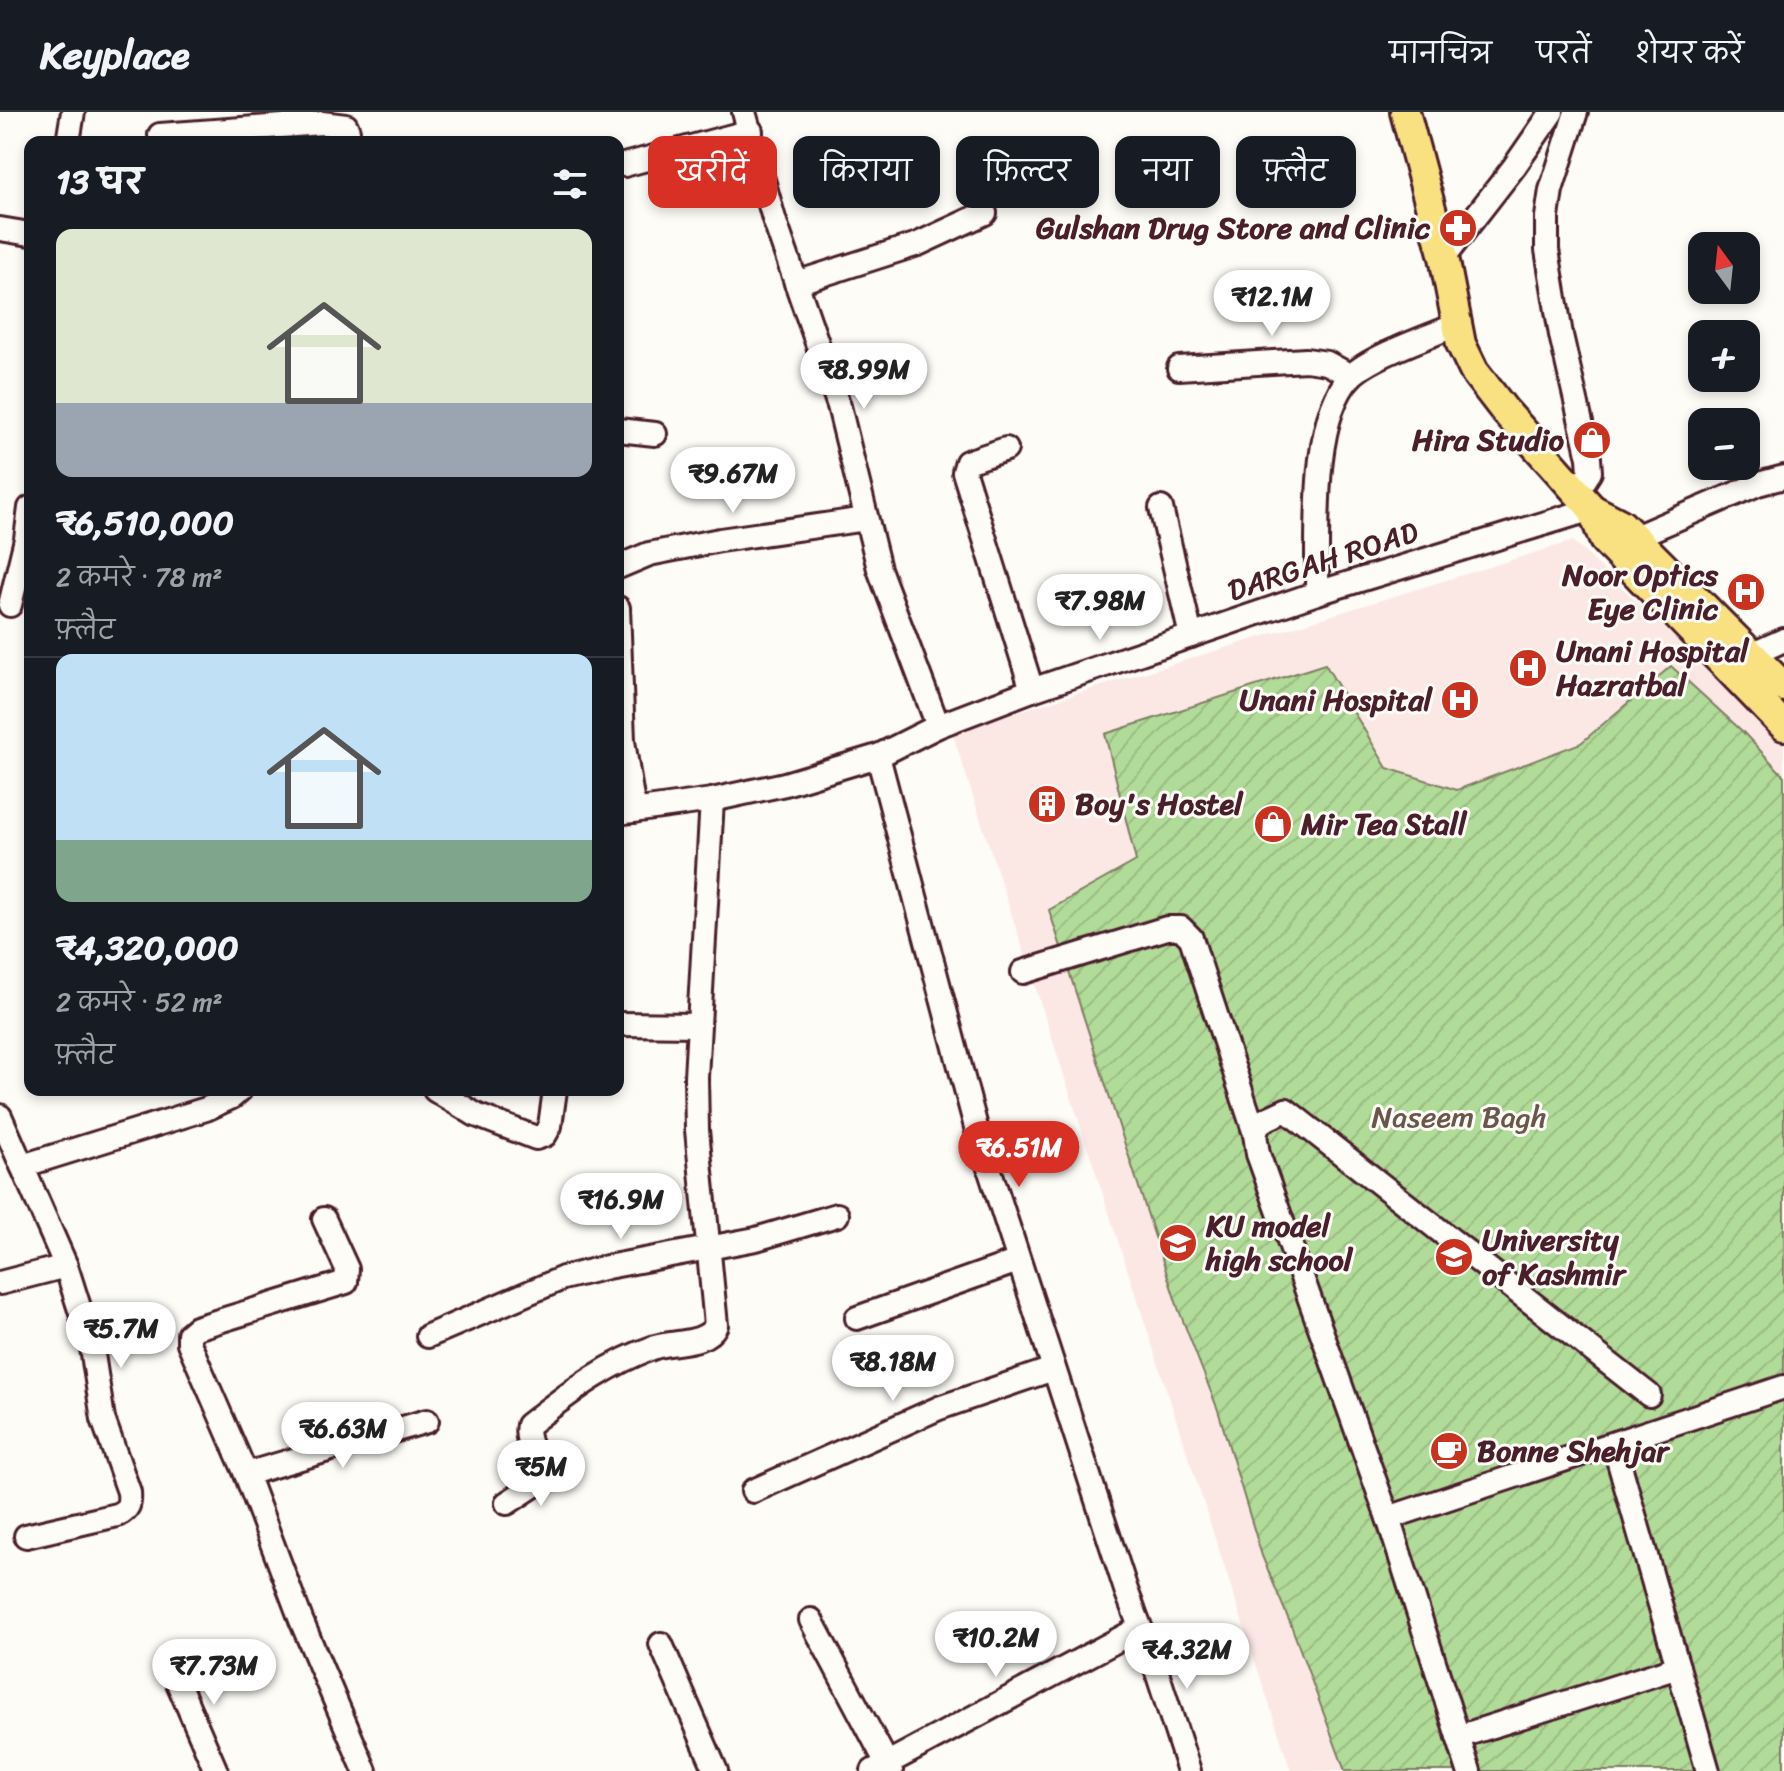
<!DOCTYPE html>
<html lang="hi">
<head>
<meta charset="utf-8">
<style>
	body { margin:0; font-family:Sriracha,"Playpen Sans Deva",sans-serif; background:#242831; color:#f1f3f6; height:100vh; display:flex; flex-direction:column; font-size:30px; white-space:nowrap }
	* { box-sizing:border-box; margin:0 }
	p { font-size:26px; color:#9ea1a6 }
	.icon { flex:none; width:44px; height:44px; fill:none; stroke:currentColor; stroke-width:2; stroke-linecap:round; stroke-linejoin:round }
	.map { position:relative; flex:1; overflow:hidden }
	.sheet { position:absolute; left:24px; top:24px; width:600px; height:960px; display:flex; flex-direction:column; background:#171b24; border-radius:16px; box-shadow:0 4px 12px #0003 }
	.sheet>* { flex:none }
	.hud { position:absolute; left:648px; top:24px; width:760px; height:72px; display:flex; gap:16px }
	.needle { width:52px; rotate:345deg }
	.fabs { position:absolute; left:1688px; top:120px; display:grid; gap:16px }
	.fabs a { display:grid; place-items:center; width:72px; height:72px; border-radius:16px; background:#171b24; box-shadow:0 4px 12px #0003; font-size:40px }
	.price { position:absolute; translate:-50% -68px; padding:0 18px; border-radius:28px; background:#fff; color:#222; font-size:26px; line-height:52px; filter:drop-shadow(0 2px 4px #0008) }
	.price::after { content:''; position:absolute; left:50%; top:48px; width:24px; height:18px; margin-left:-12px; background:inherit; clip-path:polygon(0 0,100% 0,50% 100%) }
	.price.current { background:#d93025; color:#fff }
	ul { padding:0; list-style:none }
	li { display:grid; align-content:center; gap:16px; height:424px; padding:0 32px }
	li+li { border-top:2px solid #363941 }
	li span { display:grid; place-items:center; height:248px; border-radius:16px; color:#555 }
	li>.icon { margin-inline-start:auto }
	span .icon { width:144px; height:144px; fill:#fffc; stroke-width:1 }
	li b { font-size:34px }
	h2 { display:flex; justify-content:space-between; align-items:center; height:96px; padding:0 32px; font-size:34px }
	.pill { padding:0 28px; border-radius:16px; background:#171b24; box-shadow:0 4px 12px #0003; font-size:28px; line-height:72px }
	.pill.current { background:#d93025; color:#fff }
	header { display:flex; align-items:center; gap:48px; box-sizing:border-box; height:112px; padding:0 40px; background:#171b24; border-bottom:2px solid #363941 }
	header strong { font-size:38px }
	nav { display:flex; gap:44px; margin-inline-start:auto; font-size:28px }
	.map>svg:first-child { display:block }
	.built { fill:#fbe8e4 }
	.garden { fill:url(#garden-furrows); stroke:#7e7d62; stroke-width:2 }
	.lines { fill:none; stroke-linecap:round; stroke-linejoin:round }
	.minor-casing { stroke:#4a1f2b; stroke-width:28 }
	.major-casing { stroke:#4a1f2b; stroke-width:34 }
	.minor { stroke:#fdfcf7; stroke-width:22 }
	.major { stroke:#f9e181; stroke-width:28 }
	.labels { text-anchor:middle; dominant-baseline:central; stroke-width:6; stroke-linejoin:round; paint-order:stroke }
	.poi-label { font-size:30px; font-weight:bold; fill:#4a1f2b; stroke:#fdfcf7; text-anchor:start }
	.street-label { font-size:30px; fill:#4a1f2b; stroke:#fdfcf7 }
	.park-label { font-size:30px; fill:#69574c; stroke:#fdfcf7 }
</style>
</head>
<body>
<header>
<strong>Keyplace</strong>
<nav><a>मानचित्र</a><a>परतें</a><a>शेयर करें</a></nav>
</header>
<div class="map">
<svg width="1784" height="1659" viewBox="0 0 1784 1659">
	<defs>
		<pattern id="garden-furrows" width="10" height="10" patternUnits="userSpaceOnUse" patternTransform="scale(2)"><rect width="10" height="10" fill="#b1db98"/><path d="M-1 1l2-2M0 10L10 0M9 11l2-2" fill="none" stroke="#9abc83"/></pattern>
	</defs>
	<rect width="100%" height="100%" fill="#fdfcf7"/>
	<filter id="ink" filterUnits="userSpaceOnUse"><feTurbulence type="fractalNoise" baseFrequency=".0125" numOctaves="2"/><feDisplacementMap in="SourceGraphic" scale="16" xChannelSelector="R" yChannelSelector="G"/><feConvolveMatrix kernelMatrix="1 2 1 2 8 2 1 2 1" color-interpolation-filters="sRGB"/></filter>
	<g filter="url(#ink)">
		<polygon class="built" points="1573,429 1784,630 1784,1659 1291,1659 952,620"/>
		<polygon class="garden" points="1325,552 1387,656 1457,678 1581,631 1671,554 1742,619 1784,664 1784,1659 1345,1659 1291,1513 1262,1444 1218,1298 1178,1196 1049,798 1136,749 1105,622"/>
		<g class="lines">
			<g class="minor-casing">
				<g id="minor">
					<polyline points="744,0 774,107 839,294 879,457 938,614"/>
					<polyline points="1576,0 1551,78 1547,105 1547,138 1561,223 1589,346 1590,360 1577,380"/>
					<polyline points="160,23 322,11 346,14 348,19 345,30"/>
					<polyline points="68,30 73,0"/>
					<polyline points="624,53 751,19"/>
					<polyline points="0,117 30,122"/>
					<polyline points="1444,145 1514,55 1552,0"/>
					<polyline points="796,171 918,132 985,101"/>
					<polyline points="1179,256 1306,248 1327,251 1351,264"/>
					<polyline points="618,318 655,322"/>
					<polyline points="1006,337 967,350 964,360 1032,578"/>
					<polyline points="1161,396 1191,524"/>
					<polyline points="1635,425 1758,372 1784,365"/>
					<polyline points="618,455 649,442 720,428 866,407"/>
					<path d="M 1317,481 C 1318,425 1310,306 1351,264 C 1371,244 1428,225 1456,213"/>
					<polyline points="10,493 26,427 30,396"/>
					<polyline points="618,496 623,629 634,699"/>
					<polyline points="1753,542 1784,528"/>
					<polyline points="878,644 977,1019 1126,1478 1156,1557 1189,1659"/>
					<polyline points="618,701 712,688 785,672 878,644 938,614 1032,578 1317,481 1592,397"/>
					<polyline points="1023,860 1167,816 1181,816 1191,826 1255,1022"/>
					<polyline points="618,912 698,913"/>
					<polyline points="435,978 476,1003 536,1026 545,1023 550,1014 555,978"/>
					<path d="M 0,1004 L 66,1154 L 92,1236 L 103,1307 L 129,1380 C 130,1392 129,1397 117,1403 L 26,1424"/>
					<polyline points="22,1054 206,997 232,985 240,978"/>
					<polyline points="324,1107 347,1157 346,1170 196,1216 189,1222 189,1231 246,1362 301,1508 365,1659"/>
					<polyline points="0,1171 66,1154"/>
					<polyline points="857,1206 1018,1149"/>
					<polyline points="428,1224 563,1166 607,1155 756,1127 837,1103"/>
					<polyline points="1614,1333 1708,1659"/>
					<polyline points="246,1362 427,1309"/>
					<polyline points="753,1379 939,1296 1053,1257"/>
					<path d="M 507,1391 L 536,1372 L 541,1364 C 539,1346 524,1331 528,1313 C 567,1283 607,1251 655,1235 C 674,1229 706,1233 716,1213 L 697,1018 L 696,965 L 712,688"/>
					<polyline points="1388,1406 1784,1275"/>
					<polyline points="811,1508 891,1659"/>
					<polyline points="661,1532 716,1659"/>
					<polyline points="169,1550 216,1659"/>
					<polyline points="1458,1625 1678,1555"/>
					<polyline points="873,1659 1140,1516"/>
					<polyline points="1469,1659 1388,1406 1258,1042 1255,1022 1260,1010 1286,998 1649,1283"/>
				</g>
			</g>
			<g class="major-casing">
				<g id="major">
					<polyline points="1405,0 1444,145 1461,232 1474,259 1504,298 1592,397 1604,428 1784,614"/>
					<polyline points="1592,397 1621,412 1784,575"/>
				</g>
			</g>
			<use href="#minor" class="minor"/>
			<use href="#major" class="major"/>
		</g>
	</g>
	<defs>
		<g id="pharmacy-disc" transform="scale(2)"><circle r="9.5" fill="#c8321e" stroke="#fdfcf7"/><path d="M-2-6h4v4h4v4h-4v4h-4v-4h-4v-4h4Z" fill="#fff"/></g>
		<g id="shop-disc" transform="scale(2)"><circle r="9.5" fill="#c8321e" stroke="#fdfcf7"/><path d="M-5-2.5h2.3a2.7 3.5 0 0 1 5.4 0H5L5.5 6h-11ZM-1.5-2.5h3a1.5 2.3 0 0 0-3 0Z" fill="#fff"/></g>
		<g id="hospital-disc" transform="scale(2)"><circle r="9.5" fill="#c8321e" stroke="#fdfcf7"/><path d="M-5-5h3v3.5h4V-5h3V5h-3V1.5h-4V5h-3Z" fill="#fff"/></g>
		<g id="building-disc" transform="scale(2)"><circle r="9.5" fill="#c8321e" stroke="#fdfcf7"/><path d="M-4-6H4V6H1V3H-1V6H-4ZM-2.5-4.3h1.7v1.8h-1.7ZM.8-4.3h1.7v1.8H.8ZM-2.5-1h1.7V.8h-1.7ZM.8-1h1.7V.8H.8Z" fill="#fff"/></g>
		<g id="school-disc" transform="scale(2)"><circle r="9.5" fill="#c8321e" stroke="#fdfcf7"/><path d="M0-5L7-2L0 1L-7-2ZM-4 1L0 2.5L4 1V4Q0 6-4 4Z" fill="#fff"/></g>
		<g id="university-disc" transform="scale(2)"><circle r="9.5" fill="#c8321e" stroke="#fdfcf7"/><path d="M0-5L7-2L0 1L-7-2ZM-4 1L0 2.5L4 1V4Q0 6-4 4Z" fill="#fff"/></g>
		<g id="cafe-disc" transform="scale(2)"><circle r="9.5" fill="#c8321e" stroke="#fdfcf7"/><path d="M-5.5-4.5H6V0H3Q3 3.5 0 3.5H-2.5Q-5.5 3.5-5.5 0ZM3-3.2v2h1.7v-2ZM-6 4.5H4V6H-6Z" fill="#fff"/></g>
	</defs>
	<g fill-rule="evenodd">
		<use href="#pharmacy-disc" x="1458" y="116"/>
		<use href="#shop-disc" x="1592" y="328"/>
		<use href="#hospital-disc" x="1746" y="480"/>
		<use href="#hospital-disc" x="1528" y="556"/>
		<use href="#hospital-disc" x="1460" y="588"/>
		<use href="#building-disc" x="1047" y="692"/>
		<use href="#shop-disc" x="1273" y="712"/>
		<use href="#school-disc" x="1178" y="1131"/>
		<use href="#university-disc" x="1454" y="1145"/>
		<use href="#cafe-disc" x="1449" y="1339"/>
	</g>
	<g class="labels">
		<g class="poi-label">
			<text x="1430" y="116" text-anchor="end">Gulshan Drug Store and Clinic</text>
			<text x="1564" y="328" text-anchor="end">Hira Studio</text>
			<text x="1718" y="463" text-anchor="end">Noor Optics<tspan x="1718" dy="34">Eye Clinic</tspan></text>
			<text x="1556" y="539">Unani Hospital<tspan x="1556" dy="34">Hazratbal</tspan></text>
			<text x="1432" y="588" text-anchor="end">Unani Hospital</text>
			<text x="1075" y="692">Boy's Hostel</text>
			<text x="1301" y="712">Mir Tea Stall</text>
			<text x="1206" y="1114">KU model<tspan x="1206" dy="34">high school</tspan></text>
			<text x="1482" y="1128">University<tspan x="1482" dy="34">of Kashmir</tspan></text>
			<text x="1477" y="1339">Bonne Shehjar</text>
		</g>
		<g class="street-label">
			<text transform="translate(1323 449) rotate(-18)">DARGAH ROAD</text>
		</g>
		<g class="park-label">
			<text x="1459" y="1005">Naseem Bagh</text>
		</g>
	</g>
</svg>
<div class="fabs">
<a><svg class="needle" viewBox="-14 -14 28 28"><path d="M0-13l5 13h-10z" fill="#e53935"/><path d="M0 13l5-13h-10z" fill="#9ea1a6"/></svg></a>
<a>+</a>
<a>−</a>
</div>
<b class="price" style="left:1272px;top:226px">₹12.1M</b>
<b class="price" style="left:864px;top:299px">₹8.99M</b>
<b class="price" style="left:733px;top:403px">₹9.67M</b>
<b class="price" style="left:1100px;top:530px">₹7.98M</b>
<b class="price current" style="left:1019px;top:1077px">₹6.51M</b>
<b class="price" style="left:621px;top:1129px">₹16.9M</b>
<b class="price" style="left:121px;top:1258px">₹5.7M</b>
<b class="price" style="left:893px;top:1291px">₹8.18M</b>
<b class="price" style="left:343px;top:1358px">₹6.63M</b>
<b class="price" style="left:541px;top:1396px">₹5M</b>
<b class="price" style="left:996px;top:1567px">₹10.2M</b>
<b class="price" style="left:1187px;top:1579px">₹4.32M</b>
<b class="price" style="left:214px;top:1595px">₹7.73M</b>
<div class="hud">
<a class="pill current">खरीदें</a>
<a class="pill">किराया</a>
<a class="pill">फ़िल्टर</a>
<a class="pill">नया</a>
<a class="pill">फ़्लैट</a>
</div>
<section class="sheet">
<h2>13 घर<svg class="icon" aria-label="filters" viewBox="0 0 24 24"><path d="M4 7h16M4 17h16"/><circle cx="9" cy="7" r="2"/><circle cx="15" cy="17" r="2"/></svg></h2>
<ul>
<li><span style="background:linear-gradient(#dfe7d0 70%,#9aa5b1 0)"><svg class="icon" aria-label="home" viewBox="0 0 24 24"><path d="M3 11l9-7 9 7M6 9v11h12V9"/></svg></span><div><b>₹6,510,000</b><p>2 कमरे · 78 m²</p><p>फ़्लैट</p></div></li>
<li><span style="background:linear-gradient(#bfe0f5 75%,#7fa58c 0)"><svg class="icon" aria-label="home" viewBox="0 0 24 24"><path d="M3 11l9-7 9 7M6 9v11h12V9"/></svg></span><div><b>₹4,320,000</b><p>2 कमरे · 52 m²</p><p>फ़्लैट</p></div></li>
</ul>
</section>
</div>
</body>
</html>
